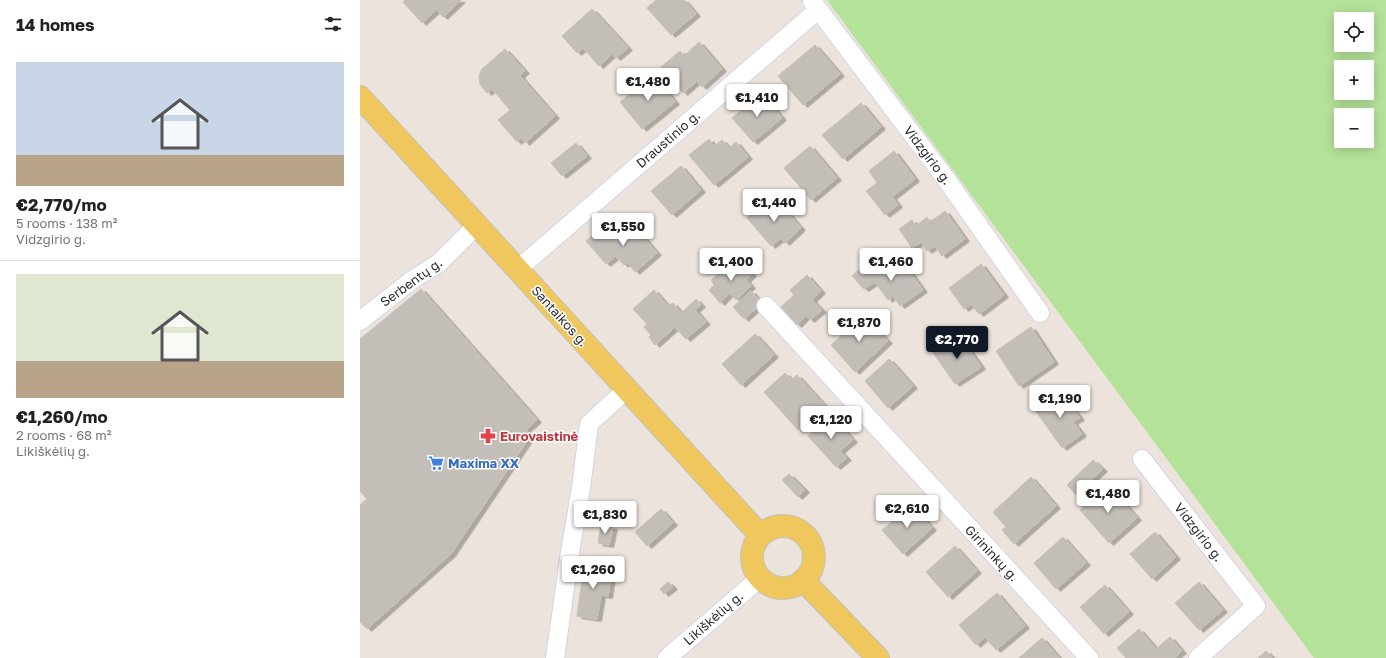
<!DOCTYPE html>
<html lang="en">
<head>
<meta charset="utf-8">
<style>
	body { margin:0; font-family:"Golos Text",sans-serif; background:#f2f2f2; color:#202124; height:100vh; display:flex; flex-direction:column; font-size:15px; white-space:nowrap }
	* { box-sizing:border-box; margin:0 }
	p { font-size:13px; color:#757577 }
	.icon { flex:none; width:22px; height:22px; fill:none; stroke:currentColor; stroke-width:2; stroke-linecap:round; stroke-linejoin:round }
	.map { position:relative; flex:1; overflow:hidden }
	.side { display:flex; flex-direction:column; background:#fff; width:360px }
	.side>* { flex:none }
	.controls { position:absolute; left:974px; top:12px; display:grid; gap:8px }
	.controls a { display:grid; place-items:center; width:40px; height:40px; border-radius:0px; background:#fff; box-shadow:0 2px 10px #0003; font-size:20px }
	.price { position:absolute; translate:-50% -34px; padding:0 9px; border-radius:4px; background:#fff; color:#222; font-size:13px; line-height:26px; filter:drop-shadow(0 1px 2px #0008) }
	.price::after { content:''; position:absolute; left:50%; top:24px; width:12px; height:9px; margin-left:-6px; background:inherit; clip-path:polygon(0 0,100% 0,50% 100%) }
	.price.active { background:#111827; color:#fff }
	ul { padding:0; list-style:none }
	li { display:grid; align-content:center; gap:8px; height:212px; padding:0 16px }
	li+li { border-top:1px solid #e0e0e0 }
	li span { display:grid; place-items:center; height:124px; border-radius:0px; color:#555 }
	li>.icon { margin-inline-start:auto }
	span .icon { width:72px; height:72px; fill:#fffc; stroke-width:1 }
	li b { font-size:17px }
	h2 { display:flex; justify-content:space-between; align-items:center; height:48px; padding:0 16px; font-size:17px }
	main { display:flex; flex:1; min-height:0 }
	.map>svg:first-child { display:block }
	.green { fill:#b5e299; fill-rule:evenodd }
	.building { fill:#c4beb8; stroke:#c7c0b6; filter:url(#shadow) }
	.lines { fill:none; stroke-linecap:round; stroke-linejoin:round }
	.minor-casing { stroke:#d1d5e3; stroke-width:20 }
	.major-casing { stroke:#c3c3c3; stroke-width:24 }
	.minor { stroke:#fff; stroke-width:18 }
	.major { stroke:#efc75d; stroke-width:22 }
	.labels { text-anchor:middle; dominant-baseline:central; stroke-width:3; stroke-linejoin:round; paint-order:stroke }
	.street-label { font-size:13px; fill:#2a2a2a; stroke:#fff }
	.health-label { font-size:13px; font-weight:bold; fill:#be3a42; stroke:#fff; text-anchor:start }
	.shop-label { font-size:13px; font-weight:bold; fill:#366cbe; stroke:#fff; text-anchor:start }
</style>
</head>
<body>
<main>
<section class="side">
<h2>14 homes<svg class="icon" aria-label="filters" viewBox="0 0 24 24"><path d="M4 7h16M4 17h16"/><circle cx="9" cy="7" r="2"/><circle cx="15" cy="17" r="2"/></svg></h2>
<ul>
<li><span style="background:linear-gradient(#c9d6e8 75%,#b9a48a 0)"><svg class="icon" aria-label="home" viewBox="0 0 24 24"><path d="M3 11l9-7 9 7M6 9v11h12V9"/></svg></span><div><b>€2,770/mo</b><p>5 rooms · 138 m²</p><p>Vidzgirio g.</p></div></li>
<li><span style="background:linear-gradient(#dfe7d0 70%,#b9a48a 0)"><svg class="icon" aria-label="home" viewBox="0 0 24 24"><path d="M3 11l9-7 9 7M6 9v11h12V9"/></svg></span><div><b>€1,260/mo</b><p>2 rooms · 68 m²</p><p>Likiškėlių g.</p></div></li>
</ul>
</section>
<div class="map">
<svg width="1026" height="658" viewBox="0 0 1026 658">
	<defs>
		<filter id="shadow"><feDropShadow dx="4.5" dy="2.5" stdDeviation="0" flood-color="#0004"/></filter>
	</defs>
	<rect width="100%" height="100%" fill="#ece4dc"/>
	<path class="green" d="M 467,0 L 1026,0 L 1026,658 L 954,658 ZM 981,19 L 1007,19 L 1007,45 L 981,45 ZM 981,67 L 1007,67 L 1007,93 L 981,93 ZM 981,115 L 1007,115 L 1007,141 L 981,141 Z"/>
	<g class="building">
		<polygon points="45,0 101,0 83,17 76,10 62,23 43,2"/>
		<polygon points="296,0 324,0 336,14 311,35 287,8"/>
		<polygon points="232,9 268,48 256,58 252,54 239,66 223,48 217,53 202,36"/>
		<polygon points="339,42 362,69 342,87 337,81 323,93 301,67 320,51 324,56"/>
		<polygon points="455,45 480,74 443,105 418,76"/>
		<polygon points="145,49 165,71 160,76 195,116 165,143 161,138 157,142 138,120 150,110 132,89 127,93 120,84 119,77 121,70"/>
		<polygon points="293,75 315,102 282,129 260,102"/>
		<polygon points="402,93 422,118 393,142 372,118"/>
		<polygon points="501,103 521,127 483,159 462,135"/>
		<polygon points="349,139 354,146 362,140 369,148 376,142 388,157 354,185 329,155"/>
		<polygon points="216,143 227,156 202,176 191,163"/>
		<polygon points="450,146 477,178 451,200 424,168"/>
		<polygon points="534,151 555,179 532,197 538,205 525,215 506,191 517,183 509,171"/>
		<polygon points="321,166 341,190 312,215 291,191"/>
		<polygon points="407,200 416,211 422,206 441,228 425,243 421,238 411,246 387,218"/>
		<polygon points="585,211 605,239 582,256 575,246 567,251 561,242 552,248 539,229 552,220 556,226 567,217 570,222"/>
		<polygon points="272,224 297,253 275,272 267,262 264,265 256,256 246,264 226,241 243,227 251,236 256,232 259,236"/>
		<polygon points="541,260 563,290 540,306 533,296 528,300 515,282 504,289 492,276 503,266 509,272 523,264 528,269"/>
		<polygon points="380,261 392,274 386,280 391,286 376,300 370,293 360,303 349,290 354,285 351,280 371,263 374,267"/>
		<polygon points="621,264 644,295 619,314 611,304 604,309 589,288"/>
		<polygon points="447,275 461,291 452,300 462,310 450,320 446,316 437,325 421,307 434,295 430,290"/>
		<polygon points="61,289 177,420 166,430 171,435 91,554 7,629 0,622 0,505 7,499 0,491 0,339"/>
		<polygon points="294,290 308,306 313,303 321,313 336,299 341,305 335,310 346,322 326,339 315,327 295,345 289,337 291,335 284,327 287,324 273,309"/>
		<polygon points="391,291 402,303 384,319 373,307"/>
		<polygon points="504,315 528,341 495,372 471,345"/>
		<polygon points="671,327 694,362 659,386 636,351"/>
		<polygon points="395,334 414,355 381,385 362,364"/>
		<polygon points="599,335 621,367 595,384 573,353"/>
		<polygon points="529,359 553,386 528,408 505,381"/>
		<polygon points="425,373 431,380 437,375 465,406 438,430 404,392"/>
		<polygon points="701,392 720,418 713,422 722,434 702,448 675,410"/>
		<polygon points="471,415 493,440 480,451 487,458 476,467 448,436"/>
		<polygon points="733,460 743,469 716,495 707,485"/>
		<polygon points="429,474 445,490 438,497 422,480"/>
		<polygon points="671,477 696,506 654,544 642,530 646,527 633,512"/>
		<polygon points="748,485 777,518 749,543 720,510"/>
		<polygon points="552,505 572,528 543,554 522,530"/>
		<polygon points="301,509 313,523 287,546 275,532"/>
		<polygon points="241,525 253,527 249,545 238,543"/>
		<polygon points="795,532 816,557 792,579 770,554"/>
		<polygon points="703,537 726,563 696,589 674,563"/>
		<polygon points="595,546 617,571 588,597 566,572"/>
		<polygon points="224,565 252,569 248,596 241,595 237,619 217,616"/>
		<polygon points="308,582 313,587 304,594 300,589"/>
		<polygon points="839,582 863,610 839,630 815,603"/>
		<polygon points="745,585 769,612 744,634 720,607"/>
		<polygon points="637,593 665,626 636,650 625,637 616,645 599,625"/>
		<polygon points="779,629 796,649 810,637 822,651 814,658 766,658 757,648"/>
		<polygon points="682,638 699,658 659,658"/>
		<polygon points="906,651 913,658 898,658"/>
	</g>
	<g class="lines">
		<g class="minor-casing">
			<g id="minor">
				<polyline points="452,1 586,179 680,313"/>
				<polyline points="158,269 458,10"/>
				<polyline points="406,306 729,658"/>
				<polyline points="0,321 52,280 79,263 117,225"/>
				<polyline points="782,459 896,606 838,658"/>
				<polyline points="195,658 210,552 221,488 229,424 267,389"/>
				<polyline points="307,658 400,578"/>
			</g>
		</g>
		<g class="major-casing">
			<g id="major">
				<polyline points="0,97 400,535"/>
				<circle cx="423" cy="557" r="31"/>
				<polyline points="443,580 518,658"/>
			</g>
		</g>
		<use href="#minor" class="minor"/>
		<use href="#major" class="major"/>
	</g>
	<defs>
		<g id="pharmacy-bare" transform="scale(1.2)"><path d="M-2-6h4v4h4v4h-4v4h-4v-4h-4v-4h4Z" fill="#e0444e" stroke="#fff" stroke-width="2.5" paint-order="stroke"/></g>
		<g id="supermarket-bare" transform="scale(1.2)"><path d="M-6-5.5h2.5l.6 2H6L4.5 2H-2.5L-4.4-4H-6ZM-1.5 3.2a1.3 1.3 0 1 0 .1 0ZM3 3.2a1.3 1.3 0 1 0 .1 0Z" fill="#3f7fe0" stroke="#fff" stroke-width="2.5" paint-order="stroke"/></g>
	</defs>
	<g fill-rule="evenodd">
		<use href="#pharmacy-bare" x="128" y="436"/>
		<use href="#supermarket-bare" x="76" y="463"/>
	</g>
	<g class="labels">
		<g class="street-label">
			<text transform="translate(308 139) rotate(-41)">Draustinio g.</text>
			<text transform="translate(568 155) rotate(53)">Vidzgirio g.</text>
			<text transform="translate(51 282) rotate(-36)">Serbentų g.</text>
			<text transform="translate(200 316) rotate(48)">Santaikos g.</text>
			<text transform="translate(839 532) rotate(52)">Vidzgirio g.</text>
			<text transform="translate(632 553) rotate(47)">Girininkų g.</text>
			<text transform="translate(353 618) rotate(-41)">Likiškėlių g.</text>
		</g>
		<g class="health-label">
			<text x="140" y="436">Eurovaistinė</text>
		</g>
		<g class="shop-label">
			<text x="88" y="463">Maxima XX</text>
		</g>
	</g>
</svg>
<div class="controls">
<a><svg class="icon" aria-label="locate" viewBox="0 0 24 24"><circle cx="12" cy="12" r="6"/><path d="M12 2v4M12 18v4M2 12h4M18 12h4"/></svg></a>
<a>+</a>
<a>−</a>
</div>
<b class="price" style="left:288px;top:102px">€1,480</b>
<b class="price" style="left:397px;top:118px">€1,410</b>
<b class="price" style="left:414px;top:223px">€1,440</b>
<b class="price" style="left:263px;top:247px">€1,550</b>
<b class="price" style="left:371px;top:282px">€1,400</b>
<b class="price" style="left:531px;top:282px">€1,460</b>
<b class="price" style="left:499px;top:343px">€1,870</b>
<b class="price active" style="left:597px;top:360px">€2,770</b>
<b class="price" style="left:700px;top:419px">€1,190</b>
<b class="price" style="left:471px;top:440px">€1,120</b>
<b class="price" style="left:748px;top:514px">€1,480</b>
<b class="price" style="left:547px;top:529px">€2,610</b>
<b class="price" style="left:245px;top:535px">€1,830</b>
<b class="price" style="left:233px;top:590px">€1,260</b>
</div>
</main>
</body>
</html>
